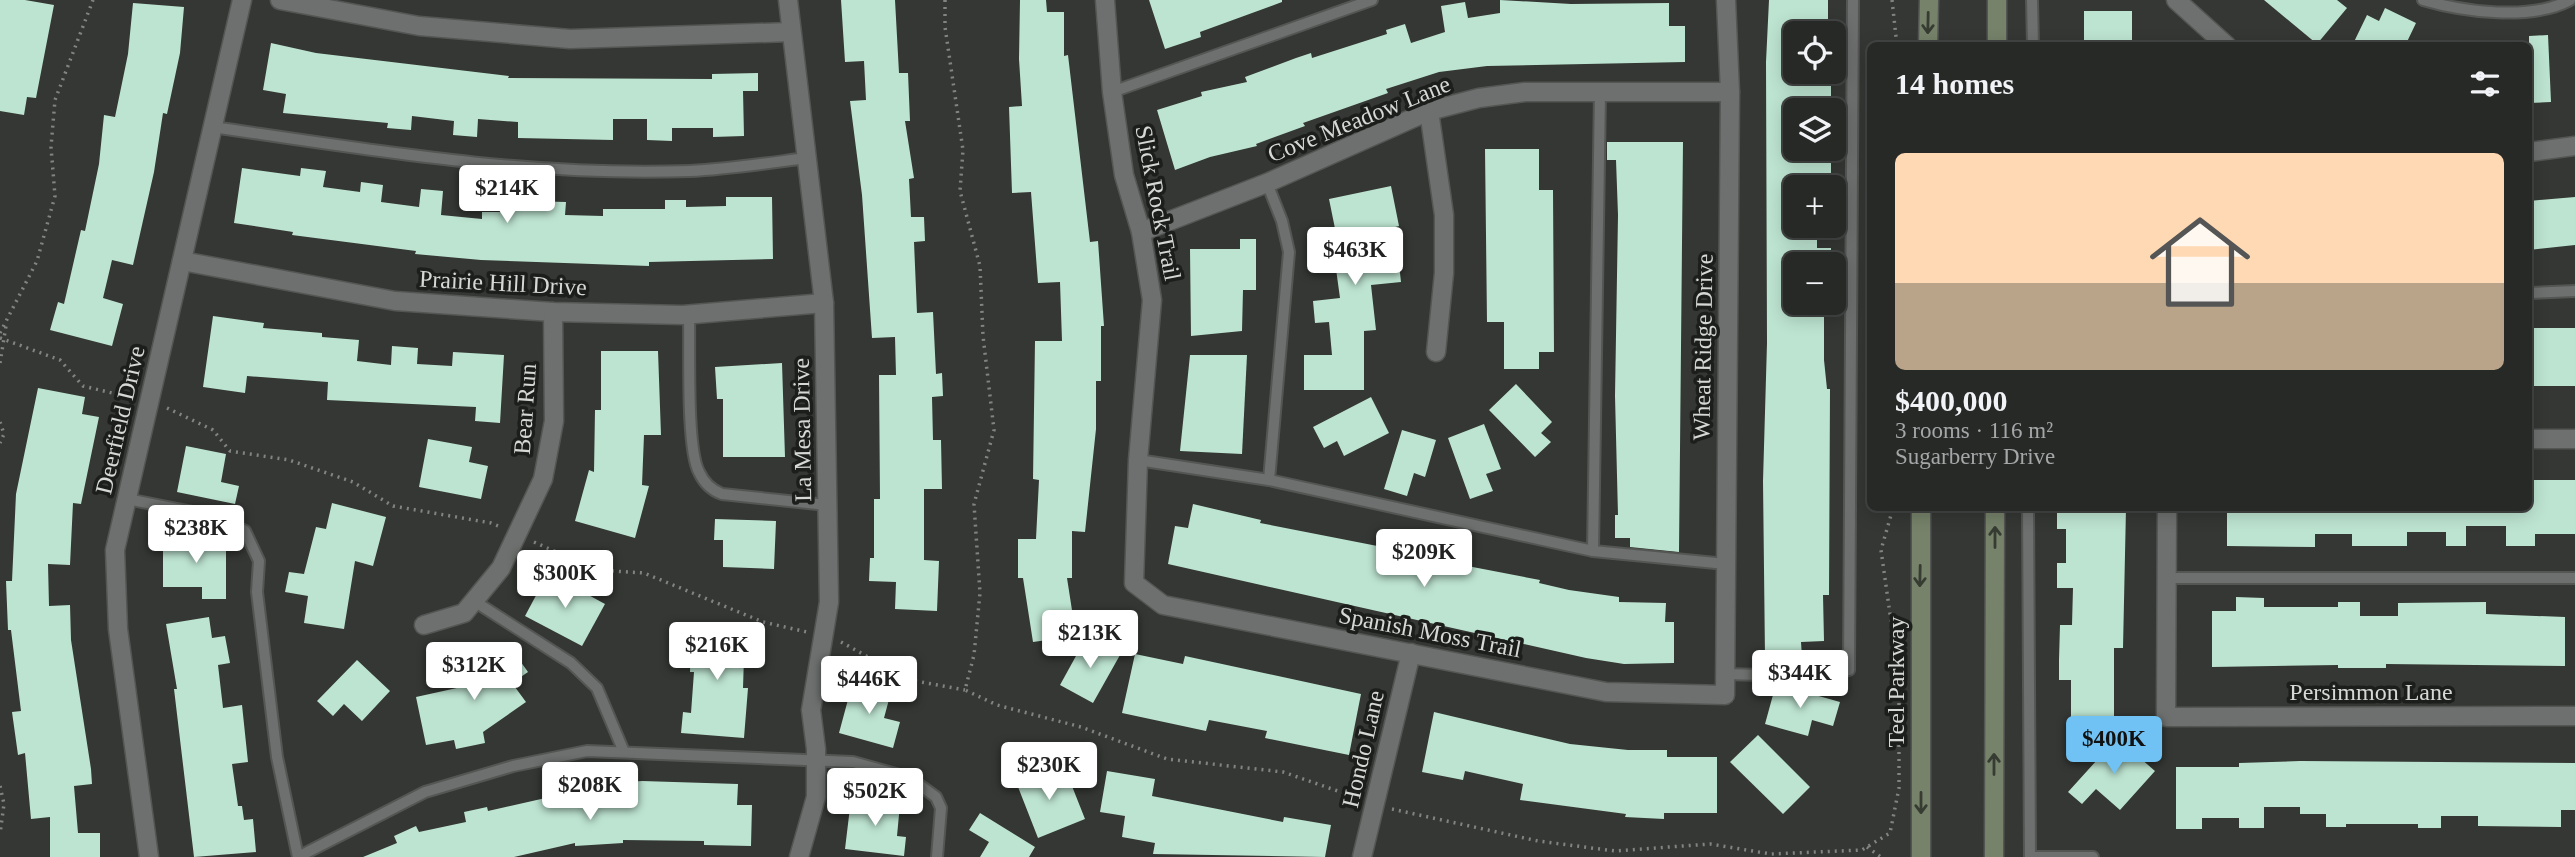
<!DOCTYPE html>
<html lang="en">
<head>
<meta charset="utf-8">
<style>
	body { margin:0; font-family:Georgia,serif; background:#333533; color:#f1f3f6; height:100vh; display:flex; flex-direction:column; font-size:26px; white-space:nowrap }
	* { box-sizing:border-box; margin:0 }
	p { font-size:23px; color:#a4a6a7 }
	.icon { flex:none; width:38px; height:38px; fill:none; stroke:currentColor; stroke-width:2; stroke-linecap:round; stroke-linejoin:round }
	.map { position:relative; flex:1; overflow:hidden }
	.details { position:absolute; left:1867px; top:42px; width:665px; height:469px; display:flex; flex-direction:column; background:#272927; border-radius:10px; box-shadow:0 4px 18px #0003,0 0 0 2px #434544 }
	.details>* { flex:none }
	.fabs { position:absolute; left:1783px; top:21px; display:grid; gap:14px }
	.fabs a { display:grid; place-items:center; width:63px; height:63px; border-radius:10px; background:#272927; box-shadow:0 4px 18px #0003,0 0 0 2px #434544; font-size:35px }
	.price { position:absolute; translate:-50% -60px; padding:0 16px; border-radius:7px; background:#fff; color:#222; font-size:23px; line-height:46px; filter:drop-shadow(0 2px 4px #0008) }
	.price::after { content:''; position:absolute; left:50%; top:42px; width:21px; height:16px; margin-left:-10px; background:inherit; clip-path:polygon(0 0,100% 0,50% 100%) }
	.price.selected { background:#70c2f4; color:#111 }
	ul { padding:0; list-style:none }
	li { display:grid; align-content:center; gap:14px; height:371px; padding:0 28px }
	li+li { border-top:2px solid #434544 }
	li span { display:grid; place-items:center; height:217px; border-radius:10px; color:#555 }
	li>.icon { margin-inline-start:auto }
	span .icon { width:126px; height:126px; fill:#fffc; stroke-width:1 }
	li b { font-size:30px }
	h2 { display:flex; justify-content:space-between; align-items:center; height:84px; padding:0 28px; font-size:30px }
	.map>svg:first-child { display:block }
	.building { fill:#bde4d1 }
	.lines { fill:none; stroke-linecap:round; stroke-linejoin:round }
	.lane-casing { stroke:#545654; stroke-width:14 }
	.street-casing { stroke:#545654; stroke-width:21 }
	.secondary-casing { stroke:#545654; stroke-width:21 }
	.path { stroke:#818481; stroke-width:3.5; stroke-dasharray:2 5; stroke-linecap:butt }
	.lane { stroke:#6d706e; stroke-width:10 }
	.street { stroke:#6d706e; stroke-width:18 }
	.secondary { stroke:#76826a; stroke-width:18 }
	.oneway { stroke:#373c33 }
	.labels { text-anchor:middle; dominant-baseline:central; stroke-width:7; stroke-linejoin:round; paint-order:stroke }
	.street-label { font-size:24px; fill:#d6d8d6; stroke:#1c1e1c }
</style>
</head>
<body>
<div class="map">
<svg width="2575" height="857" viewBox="0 0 2575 857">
	<rect width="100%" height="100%" fill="#343734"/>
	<g class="building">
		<polygon points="0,0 25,0 54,5 36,98 27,97 24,115 0,111"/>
		<polygon points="841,0 895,0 899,73 908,73 910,121 905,121 914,178 909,179 911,217 924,217 925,241 914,242 917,313 933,312 936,374 942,373 943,396 932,397 933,440 941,440 942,489 924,489 924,560 939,561 937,611 895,609 896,582 869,581 870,558 874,558 874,499 880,499 879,375 896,375 895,337 872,338 862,195 850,101 866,100 864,61 845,62"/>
		<polygon points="1020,0 1046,0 1047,12 1064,12 1064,56 1068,55 1090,242 1098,241 1104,326 1101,326 1101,381 1096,381 1096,429 1085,532 1072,531 1072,578 1067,578 1076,636 1033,642 1023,578 1018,578 1018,539 1036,539 1039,480 1033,479 1035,341 1062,341 1060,282 1038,283 1031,192 1012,193 1009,107 1022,106 1019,59"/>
		<polygon points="1149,0 1282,0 1282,2 1200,32 1201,37 1165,49"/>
		<polygon points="1500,0 1571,4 1669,3 1669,26 1685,26 1685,62 1487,66 1439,72 1386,89 1388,93 1303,123 1305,126 1256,144 1257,146 1210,157 1175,170 1157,110 1202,96 1201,92 1247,82 1245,77 1296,58 1311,53 1312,58 1387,34 1386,30 1405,24 1411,43 1445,32 1441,6 1465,2 1468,18 1500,13"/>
		<polygon points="1769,0 1828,0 1828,33 1796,33 1796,72 1831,72 1831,110 1796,110 1796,155 1831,155 1831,187 1796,187 1796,226 1817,226 1817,248 1831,248 1831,264 1796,264 1796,303 1805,303 1805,311 1824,311 1824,360 1827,389 1830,389 1829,595 1823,595 1824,641 1801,642 1802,657 1765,657 1763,481 1767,343 1766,62"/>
		<polygon points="2264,0 2337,0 2347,8 2317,44"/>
		<polygon points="133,3 184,7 180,53 167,114 163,113 154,172 133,265 112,260 103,298 123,304 112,346 50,330 58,302 64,304 81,230 85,231 99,164 104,115 115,117 128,54"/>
		<polygon points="2385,8 2416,23 2405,46 2352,46 2367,15 2379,21"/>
		<rect x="2084" y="11" width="48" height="35"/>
		<polygon points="2548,35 2551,102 2529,103 2529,36"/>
		<polygon points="271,43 316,53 509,76 508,78 712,79 712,74 758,73 758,91 743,91 744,136 713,137 713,128 672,128 672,141 647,140 647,119 613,119 613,140 518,138 518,122 478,119 477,137 453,135 454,121 412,116 411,130 387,128 388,123 283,113 286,94 263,90"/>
		<polygon points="1607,142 1683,142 1679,552 1630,547 1630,538 1615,538 1615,515 1618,515 1615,396 1618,215 1616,160 1607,160"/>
		<polygon points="1485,149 1539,149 1539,190 1553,190 1554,352 1539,352 1539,369 1504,369 1504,322 1487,322"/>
		<polygon points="242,168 300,176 301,168 326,171 323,187 360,192 361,182 383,185 381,202 419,207 421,189 443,191 441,215 482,219 482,212 505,212 506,195 529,196 529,201 566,202 565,215 603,216 603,209 665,209 665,200 686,200 686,207 726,206 726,197 772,197 773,259 649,262 649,266 481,260 415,254 416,251 292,235 293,232 234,223"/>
		<polygon points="1391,186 1399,226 1395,227 1401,282 1371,285 1376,330 1364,331 1364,390 1304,390 1304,355 1332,355 1329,322 1315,323 1313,301 1340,298 1336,269 1343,268 1329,199"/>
		<polygon points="2575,197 2575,245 2529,250 2529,201"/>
		<polygon points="1240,239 1256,239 1256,290 1243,290 1242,331 1191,336 1190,249 1240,249"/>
		<polygon points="213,316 264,323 263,328 322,333 322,337 359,340 357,361 391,365 392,346 418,348 417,364 452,366 453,352 504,355 500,423 475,421 476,407 327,400 328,382 247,376 245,393 203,387"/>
		<rect x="2531" y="328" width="44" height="58"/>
		<polygon points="601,351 658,351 661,435 644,435 642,485 649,486 635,538 575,521 589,470 594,472 595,410 601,410"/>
		<polygon points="1190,355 1247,355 1242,454 1180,451"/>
		<polygon points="782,363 785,457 723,457 723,399 717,399 715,367"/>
		<polygon points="1516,384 1552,422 1541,433 1551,442 1535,457 1489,410"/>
		<polygon points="38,388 85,397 82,414 99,417 81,504 73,503 70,565 48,564 49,606 70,605 71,640 91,769 92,784 74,786 78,833 100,833 100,857 50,857 50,817 31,819 25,753 18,755 12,712 21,711 11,630 8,630 6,581 12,581 16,494"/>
		<polygon points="1371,397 1389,433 1344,456 1337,441 1324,448 1313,427"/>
		<polygon points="1484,424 1501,469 1486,474 1493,491 1470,499 1448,438"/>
		<polygon points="1402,430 1436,440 1425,477 1414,473 1407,496 1384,489"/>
		<polygon points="428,439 472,447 469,462 488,466 481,499 419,487"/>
		<polygon points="186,446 226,454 221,482 239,486 235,504 177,492"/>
		<polygon points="2529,480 2575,480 2575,534 2535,534 2535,546 2506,546 2506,526 2466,526 2466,546 2446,546 2446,532 2407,532 2407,546 2352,546 2352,534 2315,534 2315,547 2227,546 2227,508 2529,508"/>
		<polygon points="332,503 386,517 373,566 355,561 344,629 304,623 308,596 285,592 289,572 304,574 316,527 326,529"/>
		<polygon points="1193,504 1261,520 1260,523 1403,551 1401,557 1456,568 1457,564 1540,580 1539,583 1569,590 1619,597 1619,602 1666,603 1665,622 1674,622 1674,663 1624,664 1586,658 1168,564 1175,526 1188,528"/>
		<polygon points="2057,508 2126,508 2123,648 2114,648 2114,726 2071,726 2071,680 2059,680 2059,660 2060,625 2072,625 2073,588 2057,588 2057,563 2066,563 2066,529 2057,529"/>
		<polygon points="715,519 776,521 774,569 723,567 723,540 714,540"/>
		<polygon points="163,538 226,538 226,599 202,599 202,587 163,587"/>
		<polygon points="548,573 605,604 582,646 525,616"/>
		<polygon points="2236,597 2264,598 2264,607 2338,607 2338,602 2360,602 2360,616 2398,616 2398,603 2486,602 2486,614 2565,617 2565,666 2386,664 2386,668 2338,668 2338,665 2212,667 2212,611 2236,611"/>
		<polygon points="209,617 212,638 225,636 230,663 218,665 223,708 242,705 248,762 232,764 238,806 242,806 244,820 253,819 256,852 194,857 174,689 177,689 166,624"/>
		<polygon points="691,625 745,626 743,688 748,688 744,738 681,733 683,712 691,713 694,672 690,672"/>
		<polygon points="1087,636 1120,655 1093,703 1060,685"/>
		<polygon points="508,644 528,672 512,683 526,702 483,732 485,743 456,749 454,740 426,745 416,697 475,684 467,672"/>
		<polygon points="1135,654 1183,664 1185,656 1361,694 1349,755 1265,738 1267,731 1209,720 1206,731 1122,713"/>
		<polygon points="357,660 390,691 362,721 344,704 333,716 317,701"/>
		<polygon points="853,681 891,692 884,718 900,722 893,748 839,733"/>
		<polygon points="1776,684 1840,702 1833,726 1812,720 1808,736 1765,724"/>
		<polygon points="1434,712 1570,744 1628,750 1667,750 1667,757 1717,757 1717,813 1664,813 1664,819 1625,817 1626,814 1520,800 1523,784 1465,771 1463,780 1422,772"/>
		<polygon points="1758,735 1810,787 1783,814 1730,762"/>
		<polygon points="2117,738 2155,771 2120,810 2096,789 2082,804 2068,792"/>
		<polygon points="2300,761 2575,763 2575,810 2561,810 2561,827 2478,826 2478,816 2441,816 2441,828 2418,828 2418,824 2346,824 2346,827 2326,827 2326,814 2300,814 2300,807 2264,807 2264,828 2239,828 2239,818 2202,818 2202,829 2176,829 2176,767 2239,767 2239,763"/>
		<polygon points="1035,766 1042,786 1068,776 1085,819 1038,838 1013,774"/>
		<polygon points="1107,771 1155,779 1152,796 1283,822 1284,817 1331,825 1325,857 1153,854 1155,843 1122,837 1125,816 1100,812"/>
		<polygon points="642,781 738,784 737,805 752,805 751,846 704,845 704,841 623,840 623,843 575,846 575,843 514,857 363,857 397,843 394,836 416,826 419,832 466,822 464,812 487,807 488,811 572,792 571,786"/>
		<polygon points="851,799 900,804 897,836 906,837 904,856 845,849"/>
		<polygon points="980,813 1035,847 1029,857 980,857 989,842 969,830"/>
	</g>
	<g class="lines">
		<g class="lane-casing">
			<g id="lane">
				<polyline points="2032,0 2033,46"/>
				<path d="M 2423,0 C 2464,12 2531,21 2570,0"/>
				<polyline points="1112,92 1372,0"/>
				<path d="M 213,127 C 370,150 530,177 690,171 C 729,169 768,163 807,158"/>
				<polyline points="1267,183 1282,221 1289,252 1269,480"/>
				<polyline points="2529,293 2575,291"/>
				<path d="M 689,315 C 690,348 686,448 699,472 C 704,483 711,490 722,494 L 827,505"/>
				<polyline points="1138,460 1269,480 1593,551 1726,564"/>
				<polyline points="127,499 218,517 245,531 259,561 257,592 277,757 298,857"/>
				<polyline points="2028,508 2030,857"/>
				<polyline points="1593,551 1600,92"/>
				<polyline points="2167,578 2575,578"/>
				<polyline points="474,601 571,663 597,688 624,752"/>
				<polyline points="1725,674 1803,676 1849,670 1853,0"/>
				<polyline points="298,857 425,792 513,766 587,751 853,762 910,778 936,797 941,808 937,857"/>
				<polyline points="2030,857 2093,857"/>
			</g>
		</g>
		<g class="street-casing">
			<g id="street">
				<polyline points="280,0 419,26 570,39 791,32"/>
				<polyline points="788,0 824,303 829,602 811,710 816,749 816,797 799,857"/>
				<polyline points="1105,0 1112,92 1124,175 1141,232 1152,300 1138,460 1134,583 1163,605 1606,692 1725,695 1730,92 1726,0"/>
				<polyline points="2176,0 2227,46"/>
				<polyline points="1429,111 1444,215 1444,273 1436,352"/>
				<polyline points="2529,152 2575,146"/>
				<polyline points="1141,232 1267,183 1429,111 1479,98 1525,92 1730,92"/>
				<polyline points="182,261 395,301 553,312 683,315 824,303"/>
				<polyline points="2529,439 2575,439"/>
				<polyline points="2167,508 2166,717 2575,716"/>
				<polyline points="424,625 464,613 501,568 543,479 554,421 553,312"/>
				<polyline points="149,857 118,629 115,550 242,0"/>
				<polyline points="1362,857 1411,653"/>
			</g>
		</g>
		<g class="secondary-casing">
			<g id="secondary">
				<polyline points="1928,46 1929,0"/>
				<polyline points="1997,46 1997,0"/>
				<polyline points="1921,508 1921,857"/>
				<polyline points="1994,857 1995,508"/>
			</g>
		</g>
		<g class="path">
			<polyline points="945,0 945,27 963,150 960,191 980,266 983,336 994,430 974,504 980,593 974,655 965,690 997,705 1081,727 1167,759 1283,772 1358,798"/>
			<polyline points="1892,0 1897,46"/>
			<polyline points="0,333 37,261 55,196 51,147 55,100 93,0"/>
			<polyline points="0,338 60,360 83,386 133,398"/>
			<polyline points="0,363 6,326"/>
			<polyline points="167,408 213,430 230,451 289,460 353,482 393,506 491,523 501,527"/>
			<polyline points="0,422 4,434 0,443"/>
			<polyline points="534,542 596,570 644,573 763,622 807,632"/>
			<polyline points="841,642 910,680 965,690"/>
			<polyline points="0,786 4,804 0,834"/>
			<polyline points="1392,809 1538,841 1615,851 1710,844 1771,854 1862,850 1890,833 1899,788 1899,678 1881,550 1893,508"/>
			<polyline points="1867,847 1881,857"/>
		</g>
		<use href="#lane" class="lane"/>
		<use href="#street" class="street"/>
		<use href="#secondary" class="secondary"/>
	</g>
	<defs><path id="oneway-shaft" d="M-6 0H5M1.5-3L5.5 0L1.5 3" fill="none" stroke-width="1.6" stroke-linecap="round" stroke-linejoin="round" transform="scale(1.75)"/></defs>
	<g class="oneway">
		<use href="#oneway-shaft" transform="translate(1928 23) rotate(91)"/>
		<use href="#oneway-shaft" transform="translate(1995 537) rotate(-90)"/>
		<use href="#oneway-shaft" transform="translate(1920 576) rotate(91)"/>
		<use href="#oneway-shaft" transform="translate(1994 764) rotate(-90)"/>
		<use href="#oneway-shaft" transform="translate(1921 803) rotate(90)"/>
	</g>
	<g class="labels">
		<g class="street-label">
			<text transform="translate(1359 119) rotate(-22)">Cove Meadow Lane</text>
			<text transform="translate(1158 203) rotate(79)">Slick Rock Trail</text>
			<text transform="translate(503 283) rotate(3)">Prairie Hill Drive</text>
			<text transform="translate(1703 347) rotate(-89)">Wheat Ridge Drive</text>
			<text transform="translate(525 409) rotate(-86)">Bear Run</text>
			<text transform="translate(120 420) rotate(-77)">Deerfield Drive</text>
			<text transform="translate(802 430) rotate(-91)">La Mesa Drive</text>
			<text transform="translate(1430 632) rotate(11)">Spanish Moss Trail</text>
			<text transform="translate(1896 682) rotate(-90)">Teel Parkway</text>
			<text x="2371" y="692">Persimmon Lane</text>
			<text transform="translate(1363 749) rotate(-77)">Hondo Lane</text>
		</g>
	</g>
</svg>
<div class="fabs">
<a><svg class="icon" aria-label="locate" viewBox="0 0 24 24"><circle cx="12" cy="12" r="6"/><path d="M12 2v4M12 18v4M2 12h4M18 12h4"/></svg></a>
<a><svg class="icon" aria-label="layers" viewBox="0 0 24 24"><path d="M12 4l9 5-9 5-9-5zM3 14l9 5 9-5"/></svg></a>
<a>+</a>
<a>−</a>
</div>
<b class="price" style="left:507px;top:225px">$214K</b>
<b class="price" style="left:1355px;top:287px">$463K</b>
<b class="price" style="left:196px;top:565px">$238K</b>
<b class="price" style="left:1424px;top:589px">$209K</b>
<b class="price" style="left:565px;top:610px">$300K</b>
<b class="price" style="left:1090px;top:670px">$213K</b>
<b class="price" style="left:717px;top:682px">$216K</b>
<b class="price" style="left:474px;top:702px">$312K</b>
<b class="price" style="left:1800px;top:710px">$344K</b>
<b class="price" style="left:869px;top:716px">$446K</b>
<b class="price selected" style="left:2114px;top:776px">$400K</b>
<b class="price" style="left:1049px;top:802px">$230K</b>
<b class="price" style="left:590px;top:822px">$208K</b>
<b class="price" style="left:875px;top:828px">$502K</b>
<section class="details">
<h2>14 homes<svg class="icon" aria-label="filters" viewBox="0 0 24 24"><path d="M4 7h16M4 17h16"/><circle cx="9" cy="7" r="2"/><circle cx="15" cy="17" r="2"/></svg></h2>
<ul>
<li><span style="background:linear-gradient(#ffd9b3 60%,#b9a48a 0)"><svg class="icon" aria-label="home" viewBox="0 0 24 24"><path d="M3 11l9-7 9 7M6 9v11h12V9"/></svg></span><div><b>$400,000</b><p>3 rooms · 116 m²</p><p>Sugarberry Drive</p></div></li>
</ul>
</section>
</div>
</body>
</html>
